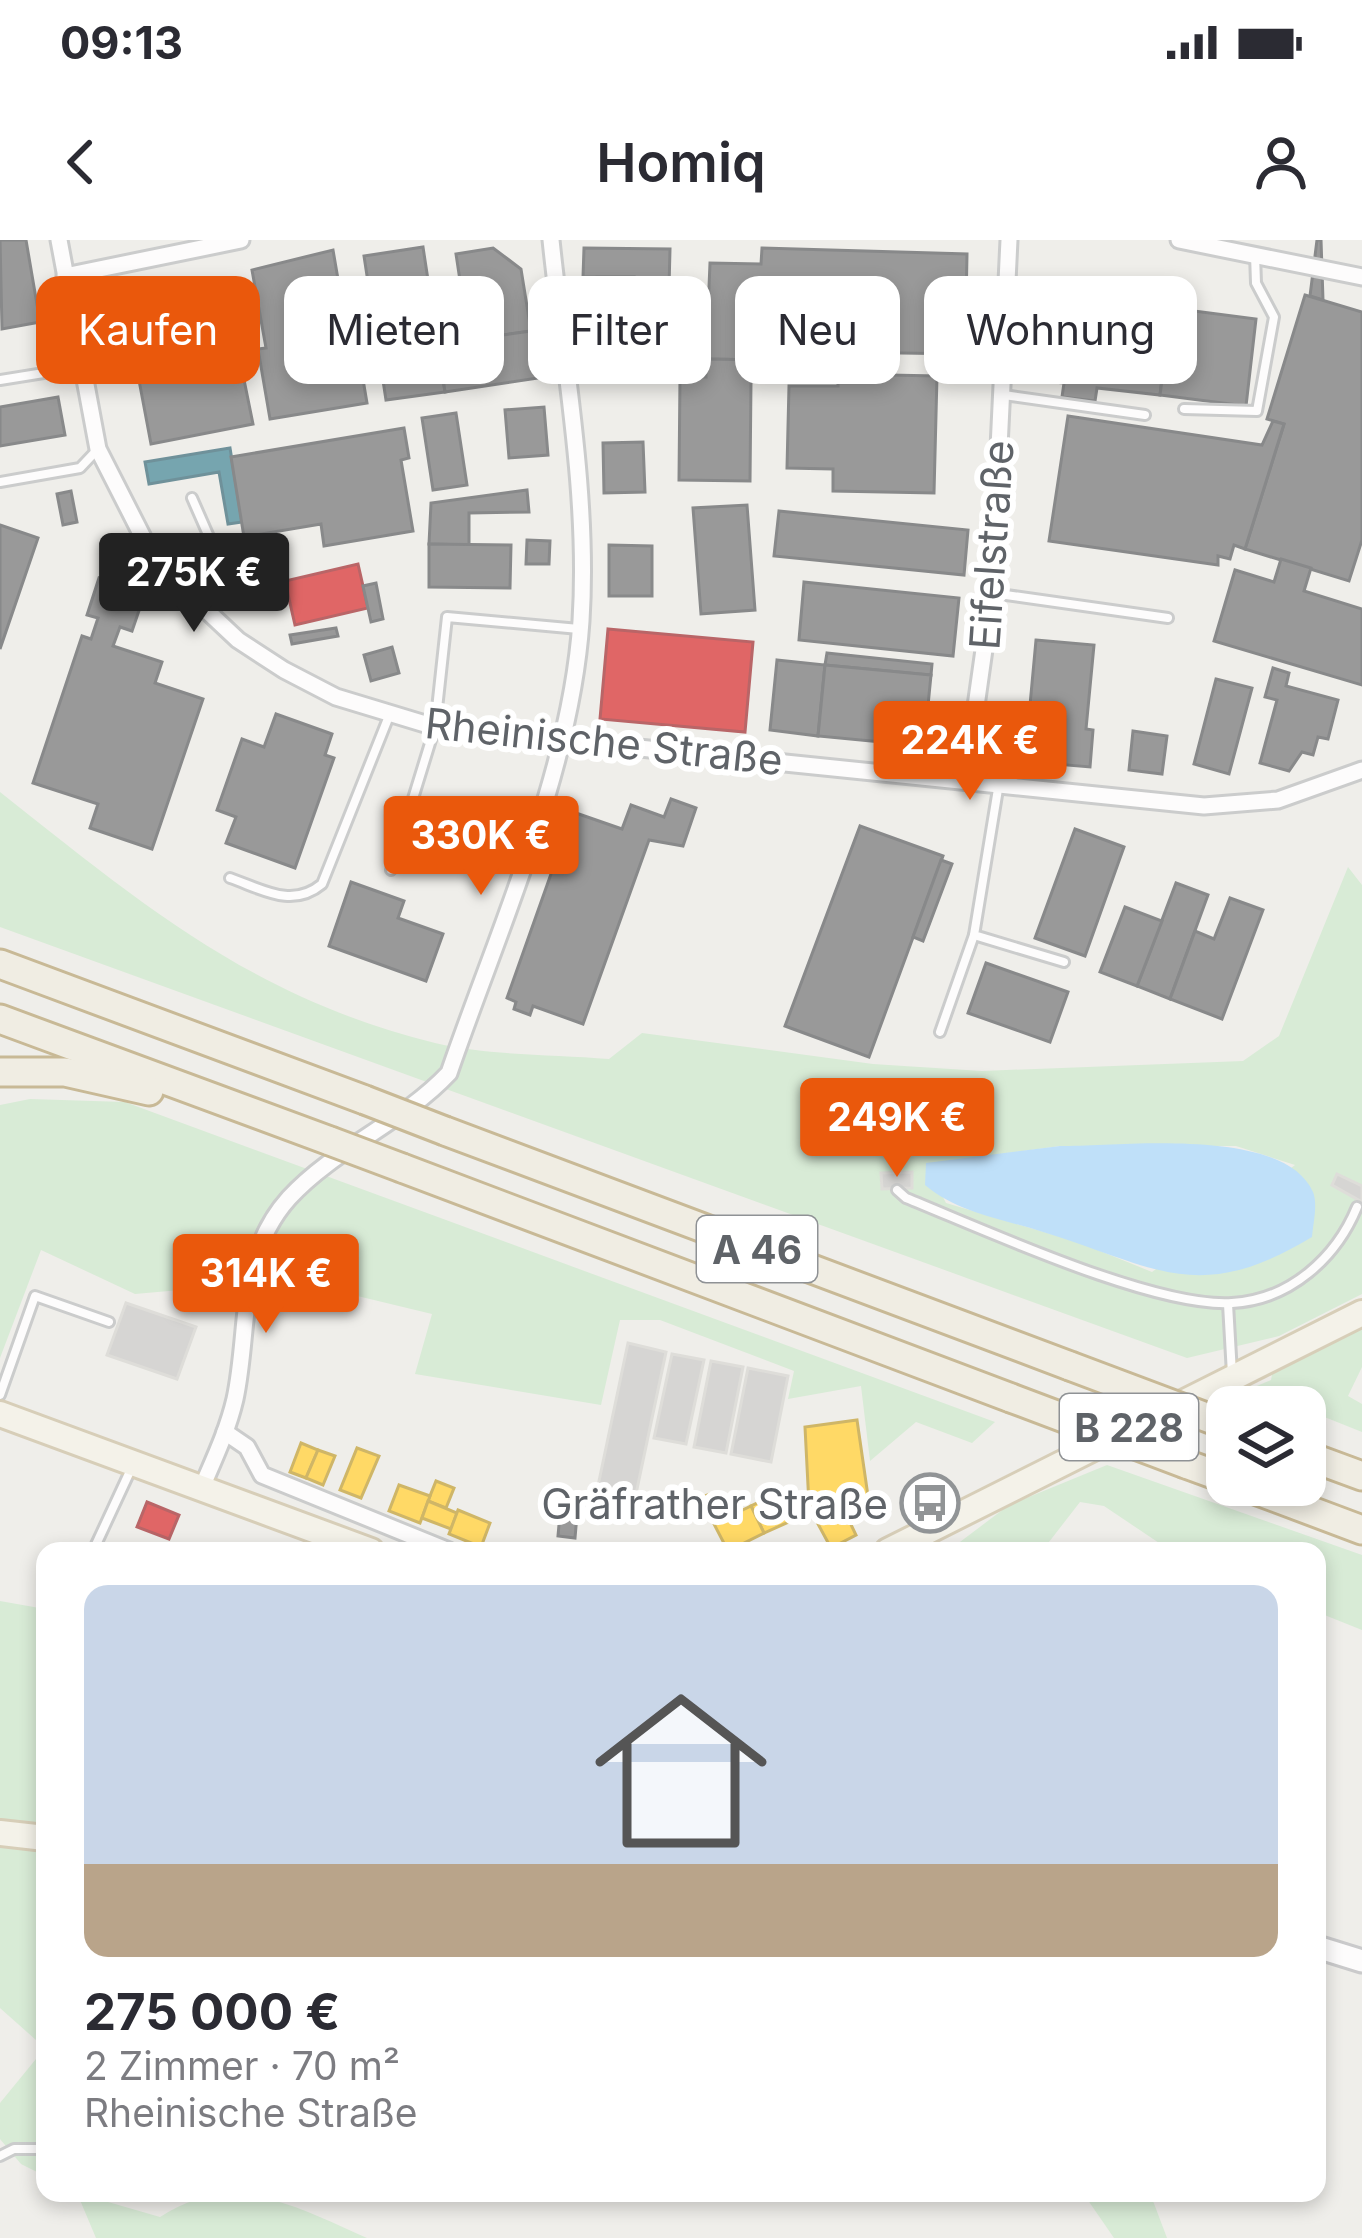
<!DOCTYPE html>
<html lang="de">
<head>
<meta charset="utf-8">
<style>
	body { margin:0; font-family:Inter,sans-serif; background:#f2f2f3; color:#2b2b33; height:100vh; display:flex; flex-direction:column; font-size:45px; white-space:nowrap }
	* { box-sizing:border-box; margin:0 }
	p { font-size:39px; color:#7c7c81 }
	.icon { flex:none; width:66px; height:66px; fill:none; stroke:currentColor; stroke-width:2; stroke-linecap:round; stroke-linejoin:round }
	.map { position:relative; flex:1; overflow:hidden }
	.side { position:absolute; left:36px; top:1302px; width:1290px; height:660px; display:flex; flex-direction:column; background:#fff; border-radius:24px; box-shadow:0 6px 18px #0003 }
	.side>* { flex:none }
	.top-card { position:absolute; left:36px; top:36px; width:1290px; height:108px; display:flex; gap:24px }
	.fabs { position:absolute; left:1206px; top:1146px; display:grid; gap:24px }
	.fabs a { display:grid; place-items:center; width:120px; height:120px; border-radius:24px; background:#fff; box-shadow:0 6px 18px #0003; font-size:60px }
	.price { position:absolute; translate:-50% -102px; padding:0 27px; border-radius:12px; background:#ea580c; color:#fff; font-size:39px; line-height:78px; filter:drop-shadow(0 3px 6px #0008) }
	.price::after { content:''; position:absolute; left:50%; top:72px; width:36px; height:27px; margin-left:-18px; background:inherit; clip-path:polygon(0 0,100% 0,50% 100%) }
	.price.current { background:#222; color:#fff }
	ul { padding:0; list-style:none }
	li { display:grid; align-content:center; gap:24px; height:636px; padding:0 48px }
	li span { display:grid; place-items:center; height:372px; border-radius:24px; color:#555 }
	li>.icon { margin-inline-start:auto }
	span .icon { width:216px; height:216px; fill:#fffc; stroke-width:1 }
	li b { font-size:51px }
	.chip { padding:0 42px; border-radius:24px; background:#fff; box-shadow:0 6px 18px #0003; font-size:42px; line-height:108px }
	.chip.current { background:#ea580c; color:#fff }
	.status { display:flex; justify-content:space-between; align-items:center; height:84px; padding:0 60px; background:#fff; direction:ltr }
	.status svg { height:33px; fill:currentColor }
	header { display:flex; justify-content:space-between; align-items:center; height:156px; padding:0 48px; background:#fff; font-size:54px; font-weight:600 }
	.map>svg:first-child { display:block }
	.green { fill:#d8ebd6; fill-rule:evenodd }
	.water { fill:#bfe0f9 }
	.homes { fill:#ffd966; stroke:#cfb667; stroke-width:3 }
	.shops { fill:#e06666; stroke:#b96567; stroke-width:3 }
	.public { fill:#76a5af; stroke:#6f919a; stroke-width:3 }
	.industry { fill:#999; stroke:#88898a; stroke-width:3 }
	.building { fill:#d6d5d3; stroke:#deddd9; stroke-width:3 }
	.lines { fill:none; stroke-linecap:round; stroke-linejoin:round }
	.service-casing { stroke:#cbcccc; stroke-width:14 }
	.minor-casing { stroke:#cbcccc; stroke-width:21 }
	.secondary-casing { stroke:#cacacb; stroke-width:27 }
	.primary-casing { stroke:#d7ceb8; stroke-width:30 }
	.motorway-casing { stroke:#c8b996; stroke-width:33 }
	.service { stroke:#fdfcfc; stroke-width:8 }
	.minor { stroke:#fdfcfc; stroke-width:15 }
	.secondary { stroke:#fdfcfc; stroke-width:21 }
	.primary { stroke:#f4f2e9; stroke-width:24 }
	.motorway { stroke:#f0ede3; stroke-width:27 }
	.motorway-bridge-casing { stroke:#c8b996; stroke-width:33; stroke-linecap:butt }
	.motorway-bridge { stroke:#f0ede3; stroke-width:27 }
	.labels { text-anchor:middle; dominant-baseline:central; stroke-width:12; stroke-linejoin:round; paint-order:stroke }
	.shield { fill:#fff; stroke:#8f9295; stroke-width:3 }
	.shield-label { font-size:39px; font-weight:bold; fill:#5f6368 }
	.street-label { font-size:42px; fill:#5f6368; stroke:#fff }
	.poi-label { font-size:42px; fill:#5f6368; stroke:#fff; text-anchor:end }
</style>
</head>
<body>
<div class="status"><b>09:13</b><svg viewBox="0 0 49 12"><path d="M0 12V9h3v3zM5 12V6h3v6zM10 12V3h3v9zM15 12V0h3v12zM26 1h20v11H26zM47 4h2v5h-2z"/></svg></div>
<header><svg class="icon" aria-label="back" viewBox="0 0 24 24"><path d="M15 5l-7 7 7 7"/></svg>Homiq<svg class="icon" aria-label="person" viewBox="0 0 24 24"><circle cx="12" cy="8" r="4"/><path d="M4 21q1-7 8-7t8 7"/></svg></header>
<div class="map">
<svg width="1362" height="1998" viewBox="0 0 1362 1998">
	<rect width="100%" height="100%" fill="#efeeea"/>
	<g class="green">
		<path d="M 0,552 C 143,665 253,758 435,803 C 489,816 553,814 609,819 L 642,793 L 873,824 L 982,831 L 1243,821 L 1279,796 L 1348,627 L 1362,645 L 1362,1054 L 1279,1096 L 1187,1118 L 0,687 ZM 1060,906 L 1236,906 L 1295,925 L 1152,1032 L 1078,1002 L 946,963 L 926,924 Z"/>
		<polygon points="30,859 125,862 995,1182 972,1203 916,1182 870,1221 861,1146 788,1159 794,1131 660,1080 620,1080 601,1165 415,1134 432,1074 291,1040 135,1054 41,1010 0,1118 0,865"/>
		<polygon points="1362,1087 1362,1127 1348,1156 1362,1164 1362,1192 1252,1148 1271,1140 1273,1129"/>
		<polygon points="1107,1225 1362,1315 1362,1390 1317,1372 1317,1311 1171,1311 1104,1266 1080,1262 1042,1311 948,1311 1009,1265"/>
		<polygon points="0,1361 45,1369 45,1936 21,1924 0,1899 0,1863 45,1808 0,1768"/>
		<path d="M 77,1953 L 160,1977 C 231,1930 296,1966 367,1998 L 96,1998 Z"/>
		<polygon points="1083,1953 1150,1953 1167,1998 1114,1998"/>
	</g>
	<path class="water" d="M 1060,906 C 1122,906 1284,886 1313,952 C 1318,964 1313,984 1312,997 C 1198,1066 1156,1027 1043,992 C 1003,979 958,973 925,945 L 926,923 Z"/>
	<g class="homes">
		<polygon points="857,1180 868,1256 809,1265 805,1187"/>
		<polygon points="301,1203 318,1210 306,1238 290,1232"/>
		<polygon points="357,1208 379,1216 361,1258 340,1250"/>
		<polygon points="318,1210 335,1216 323,1245 306,1238"/>
		<polygon points="436,1241 454,1248 446,1268 428,1261"/>
		<polygon points="399,1245 430,1256 420,1283 389,1271"/>
		<polygon points="778,1253 791,1281 764,1293 751,1266"/>
		<polygon points="710,1254 717,1272 700,1279 692,1261"/>
		<polygon points="428,1261 457,1273 451,1289 422,1278"/>
		<polygon points="751,1266 764,1293 728,1311 714,1284"/>
		<polygon points="458,1270 490,1283 481,1307 449,1294"/>
		<polygon points="844,1270 856,1295 831,1308 818,1284"/>
	</g>
	<g class="shops">
		<polygon points="358,324 368,368 295,385 285,341"/>
		<polygon points="608,389 753,402 745,492 600,479"/>
		<polygon points="147,1262 179,1275 169,1299 137,1287"/>
	</g>
	<polygon class="public" points="230,208 242,282 228,284 219,232 149,244 145,222"/>
	<g class="industry">
		<polygon points="0,0 26,0 40,82 2,89"/>
		<polygon points="1317,0 1321,0 1323,60 1310,56"/>
		<polygon points="423,7 445,152 386,160 364,16"/>
		<polygon points="493,8 521,29 531,91 469,100 456,14"/>
		<polygon points="584,8 670,9 669,48 634,47 634,37 583,37"/>
		<polygon points="762,8 967,14 965,114 769,111 766,120 706,119 710,23 761,24"/>
		<polygon points="333,10 339,45 301,52 307,90 324,87 327,103 356,98 367,163 270,179 258,109 266,108 252,30"/>
		<polygon points="597,37 634,37 634,47 679,48 677,116 595,114"/>
		<polygon points="1063,55 1171,68 1160,155 1097,148 1095,161 1062,157 1064,143 1052,142"/>
		<polygon points="1305,55 1362,72 1362,300 1349,341 1245,309 1284,184 1267,179"/>
		<polygon points="1171,68 1256,79 1246,166 1160,155"/>
		<polygon points="531,91 538,138 445,152 438,104"/>
		<polygon points="239,115 253,184 151,204 138,135"/>
		<polygon points="706,119 766,120 766,141 751,141 750,241 679,240 680,137 706,137"/>
		<polygon points="838,134 937,136 934,253 833,251 833,229 787,228 789,146 838,146"/>
		<polygon points="58,157 65,195 0,206 0,167"/>
		<polygon points="544,167 548,215 509,218 505,170"/>
		<polygon points="456,173 467,245 433,250 422,178"/>
		<polygon points="1068,176 1262,205 1273,181 1284,184 1245,309 1234,305 1230,319 1218,316 1218,325 1049,301"/>
		<polygon points="404,188 409,218 401,220 413,291 324,306 321,284 244,297 231,217"/>
		<polygon points="643,202 645,252 604,253 603,203"/>
		<polygon points="527,250 529,272 469,273 469,305 429,304 431,263"/>
		<polygon points="71,251 77,282 63,285 57,254"/>
		<polygon points="747,265 755,370 701,374 693,268"/>
		<polygon points="779,271 968,290 964,335 774,316"/>
		<polygon points="0,285 38,298 0,409"/>
		<polygon points="527,300 550,301 549,324 526,324"/>
		<polygon points="429,304 511,305 510,348 429,347"/>
		<polygon points="609,305 652,306 652,356 609,356"/>
		<polygon points="1281,319 1311,328 1304,351 1362,369 1362,445 1214,401 1235,330 1274,342"/>
		<polygon points="99,338 145,353 132,391 120,387 113,406 162,422 155,443 203,459 152,609 90,588 98,564 33,543 82,396 91,399 98,378 87,375"/>
		<polygon points="804,342 959,358 953,416 799,400"/>
		<polygon points="376,343 383,379 371,382 363,346"/>
		<polygon points="336,388 338,396 292,404 290,395"/>
		<polygon points="1036,400 1094,405 1086,489 1093,490 1090,527 1019,521 1022,486 1028,487"/>
		<polygon points="392,407 399,433 371,441 364,415"/>
		<polygon points="827,413 932,424 931,435 825,425"/>
		<polygon points="777,420 825,425 818,496 770,490"/>
		<polygon points="825,425 931,435 924,506 818,496"/>
		<polygon points="1273,428 1289,433 1286,446 1338,460 1328,499 1318,497 1313,515 1302,512 1289,531 1260,523 1277,460 1265,457"/>
		<polygon points="1216,439 1252,448 1229,534 1194,524"/>
		<polygon points="276,474 332,494 325,515 334,518 295,628 226,603 236,577 217,570 242,499 264,507"/>
		<polygon points="1133,491 1167,496 1162,534 1129,530"/>
		<polygon points="671,559 696,568 683,606 649,600 583,784 533,766 530,775 514,769 516,762 507,758 573,572 622,589 631,565 664,577"/>
		<polygon points="860,586 943,616 869,817 785,786"/>
		<polygon points="1075,589 1124,607 1085,716 1035,698"/>
		<polygon points="941,620 952,624 923,701 913,697"/>
		<polygon points="351,642 404,661 398,678 443,694 426,741 329,706"/>
		<polygon points="1176,643 1208,655 1170,759 1137,746"/>
		<polygon points="1230,658 1263,670 1222,779 1170,759 1195,691 1214,699"/>
		<polygon points="1125,667 1162,681 1137,746 1100,732"/>
		<polygon points="986,723 1068,752 1050,802 968,773"/>
		<polygon points="561,1262 578,1263 575,1298 558,1296"/>
	</g>
	<g class="building">
		<polygon points="912,932 912,948 882,949 881,933"/>
		<polygon points="1337,934 1362,946 1362,962 1332,945"/>
		<polygon points="126,1063 196,1087 177,1139 107,1115"/>
		<polygon points="628,1103 666,1112 633,1268 595,1260"/>
		<polygon points="672,1114 704,1120 686,1204 654,1198"/>
		<polygon points="711,1121 743,1127 726,1213 694,1207"/>
		<polygon points="748,1128 788,1136 771,1222 731,1214"/>
	</g>
	<g class="lines">
		<g class="service-casing">
			<g id="service">
				<polyline points="0,140 81,127"/>
				<polyline points="1004,155 1145,175"/>
				<polyline points="1184,169 1257,171 1274,77 1256,43 1255,14"/>
				<polyline points="0,242 80,228 97,210"/>
				<polyline points="182,347 217,315 192,258"/>
				<polyline points="992,353 1168,378"/>
				<polyline points="999,543 974,695 1064,722"/>
				<polyline points="391,630 435,487 447,377 579,389"/>
				<path d="M 230,638 C 262,649 292,669 322,644 L 389,476"/>
				<polyline points="940,792 974,695"/>
				<path d="M 897,950 L 906,958 C 983,989 1154,1068 1232,1063 C 1290,1060 1336,1018 1357,967"/>
				<polyline points="1228,1064 1232,1134"/>
				<polyline points="0,1155 35,1056 109,1082"/>
				<polyline points="93,1311 132,1227"/>
				<polyline points="0,1916 14,1909 45,1909"/>
			</g>
		</g>
		<g class="minor-casing">
			<g id="minor">
				<polyline points="59,0 98,209 156,323 238,400 284,430 336,457 435,487 1204,566 1278,560 1362,530"/>
				<polyline points="1179,0 1362,37"/>
				<polyline points="65,36 241,0"/>
				<polyline points="966,537 992,353 1009,0"/>
				<polyline points="225,1192 247,1207 262,1235 449,1311"/>
				<path d="M 203,1245 C 215,1217 228,1189 235,1159 C 250,1089 237,1016 289,958 C 335,908 402,883 449,833 C 498,690 571,532 581,381 C 589,255 564,125 551,0"/>
			</g>
		</g>
		<g class="secondary-casing">
			<polyline id="secondary" points="1317,1707 1362,1721"/>
		</g>
		<g class="primary-casing">
			<g id="primary">
				<polyline points="0,1174 371,1311"/>
				<polyline points="888,1311 1362,1073"/>
				<polyline points="0,1593 45,1598"/>
			</g>
		</g>
		<g class="motorway-casing">
			<g id="motorway">
				<polyline points="0,724 365,860"/>
				<polyline points="0,779 330,901"/>
				<polyline points="0,832 65,832 149,851"/>
				<polyline points="445,891 1070,1126"/>
				<polyline points="402,928 1011,1158"/>
				<polyline points="1305,1215 1362,1236"/>
				<polyline points="1186,1224 1227,1239"/>
				<polyline points="1242,1245 1362,1290"/>
			</g>
		</g>
		<use href="#service" class="service"/>
		<use href="#minor" class="minor"/>
		<use href="#secondary" class="secondary"/>
		<use href="#primary" class="primary"/>
		<use href="#motorway" class="motorway"/>
		<g class="motorway-bridge-casing">
			<g id="motorway-bridge">
				<polyline points="365,860 445,891"/>
				<polyline points="330,901 402,928"/>
				<polyline points="1070,1126 1227,1185"/>
				<polyline points="1011,1158 1186,1224"/>
			</g>
		</g>
		<use href="#motorway-bridge" class="motorway-bridge"/>
	</g>
	<defs>
		<g id="bus-ring" transform="scale(3)"><circle r="9.5" fill="#fff" stroke="#919496" stroke-width="1.5"/><path d="M-5-6H5V4H4V6H2V4H-2V6H-4V4H-5ZM-3.5-4V0h7V-4ZM-3.5 1.2v1.5H-2V1.2ZM2 1.2v1.5H3.5V1.2Z" fill="#919496"/></g>
	</defs>
	<g fill-rule="evenodd">
		<use href="#bus-ring" x="930" y="1263"/>
	</g>
	<g class="labels">
		<g class="shield">
			<rect x="697" y="976" width="120" height="66" rx="9"/>
			<rect x="1060" y="1154" width="138" height="66" rx="9"/>
		</g>
		<g class="shield-label">
			<text x="757" y="1009">A 46</text>
			<text x="1129" y="1187">B 228</text>
		</g>
		<g class="street-label">
			<text transform="translate(991 305) rotate(-86)">Eifelstraße</text>
			<text transform="translate(604 501) rotate(6)">Rheinische Straße</text>
		</g>
		<g class="poi-label">
			<text x="888" y="1263">Gräfrather Straße</text>
		</g>
	</g>
</svg>
<div class="fabs">
<a><svg class="icon" aria-label="layers" viewBox="0 0 24 24"><path d="M12 4l9 5-9 5-9-5zM3 14l9 5 9-5"/></svg></a>
</div>
<b class="price current" style="left:194px;top:395px">275K €</b>
<b class="price" style="left:970px;top:563px">224K €</b>
<b class="price" style="left:481px;top:658px">330K €</b>
<b class="price" style="left:897px;top:940px">249K €</b>
<b class="price" style="left:266px;top:1096px">314K €</b>
<div class="top-card">
<a class="chip current">Kaufen</a>
<a class="chip">Mieten</a>
<a class="chip">Filter</a>
<a class="chip">Neu</a>
<a class="chip">Wohnung</a>
</div>
<section class="side">
<ul>
<li><span style="background:linear-gradient(#c9d6e8 75%,#b9a48a 0)"><svg class="icon" aria-label="home" viewBox="0 0 24 24"><path d="M3 11l9-7 9 7M6 9v11h12V9"/></svg></span><div><b>275 000 €</b><p>2 Zimmer · 70 m²</p><p>Rheinische Straße</p></div></li>
</ul>
</section>
</div>
</body>
</html>
